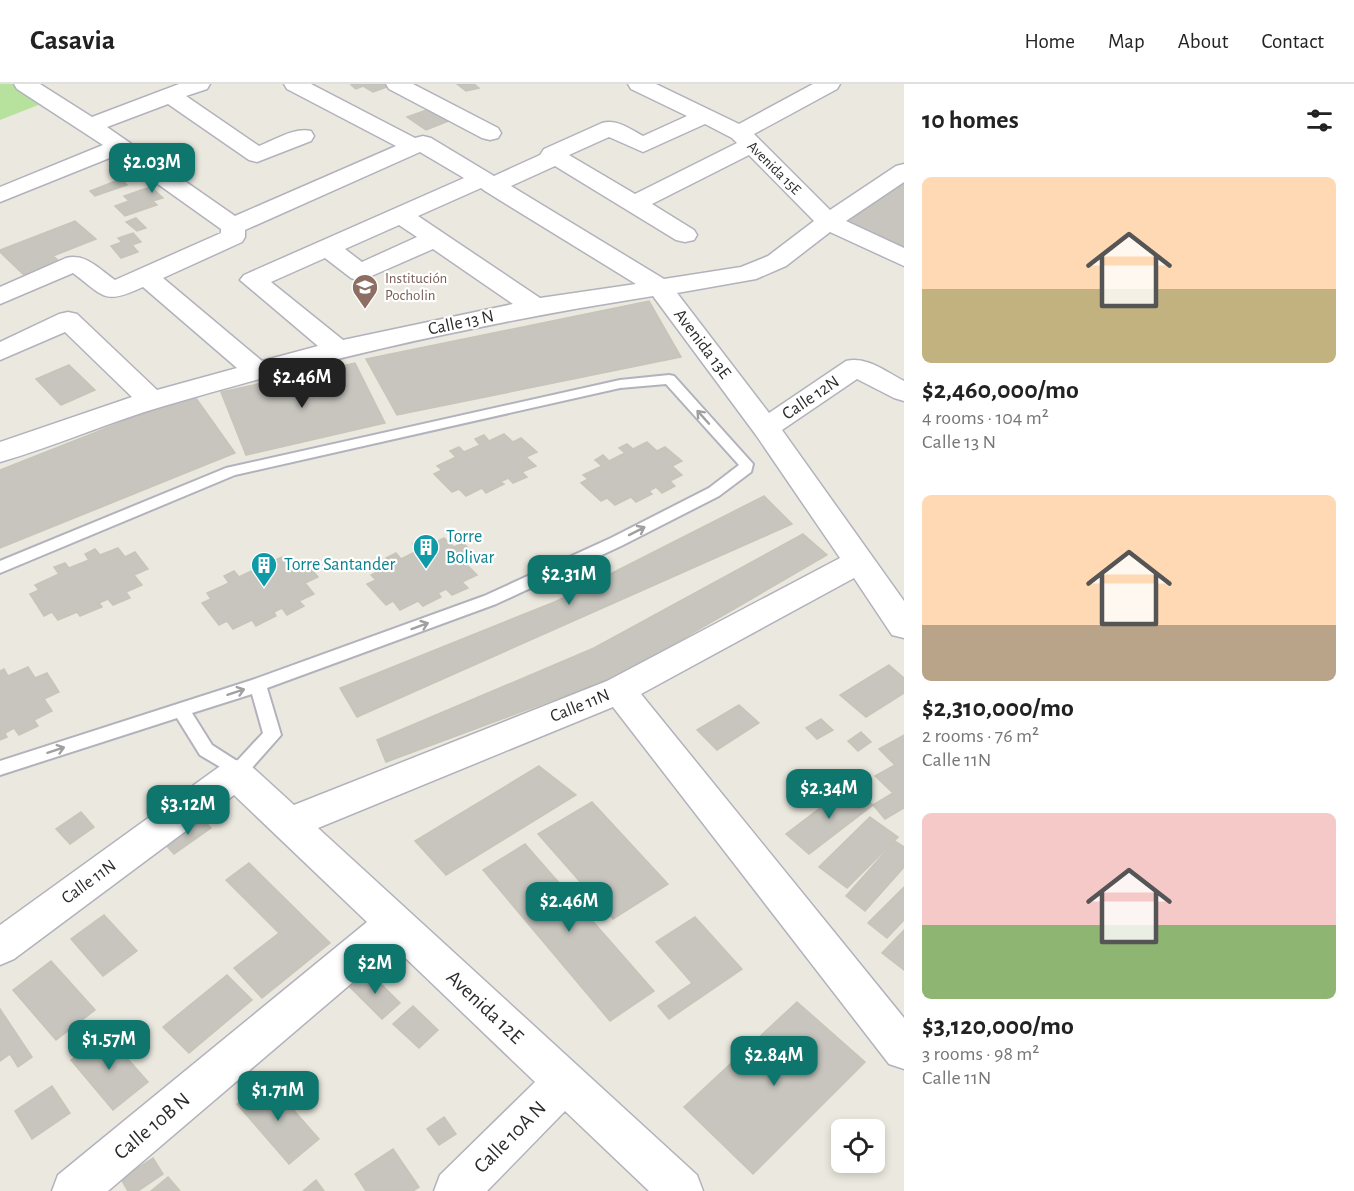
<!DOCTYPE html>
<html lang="en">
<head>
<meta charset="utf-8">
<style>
	body { margin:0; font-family:"Alegreya Sans",sans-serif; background:#f2f2f2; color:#222; height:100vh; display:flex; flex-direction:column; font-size:22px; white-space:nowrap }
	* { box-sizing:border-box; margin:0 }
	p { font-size:20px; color:#767676 }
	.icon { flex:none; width:33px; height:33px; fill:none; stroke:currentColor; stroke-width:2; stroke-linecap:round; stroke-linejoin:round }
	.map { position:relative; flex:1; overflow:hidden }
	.drawer { display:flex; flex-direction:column; background:#fff; width:450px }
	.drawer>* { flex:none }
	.fabs { position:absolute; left:831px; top:1035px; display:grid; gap:12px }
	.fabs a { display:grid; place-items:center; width:54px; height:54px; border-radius:9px; background:#fff; box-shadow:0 3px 9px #0003; font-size:30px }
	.price { position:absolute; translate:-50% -51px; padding:0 14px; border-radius:12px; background:#0f766e; color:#fff; font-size:20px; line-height:39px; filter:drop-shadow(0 2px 3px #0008) }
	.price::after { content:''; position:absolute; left:50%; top:36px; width:18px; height:14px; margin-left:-9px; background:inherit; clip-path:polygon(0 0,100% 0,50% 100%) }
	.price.on { background:#222; color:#fff }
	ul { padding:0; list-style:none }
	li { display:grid; align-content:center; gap:12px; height:318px; padding:0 18px }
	li span { display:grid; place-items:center; height:186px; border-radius:9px; color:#555 }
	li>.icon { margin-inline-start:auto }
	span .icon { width:108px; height:108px; fill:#fffc; stroke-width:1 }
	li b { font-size:26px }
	h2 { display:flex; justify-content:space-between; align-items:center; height:72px; padding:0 18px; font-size:26px }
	header { display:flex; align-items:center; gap:36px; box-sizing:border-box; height:84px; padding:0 30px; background:#fff; border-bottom:2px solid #e0e0e0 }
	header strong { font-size:28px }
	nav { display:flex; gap:33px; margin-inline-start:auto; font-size:21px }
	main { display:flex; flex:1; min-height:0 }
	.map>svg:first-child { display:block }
	.pitch { fill:#b7e29e }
	.building { fill:#c7c5be; stroke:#c7c5b8; stroke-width:1.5 }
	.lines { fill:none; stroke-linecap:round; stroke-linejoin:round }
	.lane-casing { stroke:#b2b2bd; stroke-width:4 }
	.street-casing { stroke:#b2b2bd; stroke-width:3 }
	.lane { fill:#fff; fill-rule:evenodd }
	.street { fill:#fff; fill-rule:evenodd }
	.oneway { stroke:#a0a0a0 }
	.labels { text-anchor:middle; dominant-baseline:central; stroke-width:4.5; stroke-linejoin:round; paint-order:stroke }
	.far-street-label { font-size:15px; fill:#2b2b2b; stroke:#fff }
	.far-education-label { font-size:15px; fill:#785e54; stroke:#fff; text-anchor:start }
	.street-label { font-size:18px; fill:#2b2b2b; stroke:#fff }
	.culture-label { font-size:18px; fill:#0d838f; stroke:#fff; text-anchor:start }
	.near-street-label { font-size:21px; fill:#2b2b2b; stroke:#fff }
</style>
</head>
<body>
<header>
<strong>Casavia</strong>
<nav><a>Home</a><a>Map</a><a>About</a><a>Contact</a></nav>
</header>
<main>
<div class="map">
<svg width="904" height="1107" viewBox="0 0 904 1107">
	<rect width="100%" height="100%" fill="#ebe9df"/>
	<polygon class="pitch" points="0,0 12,0 41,20 0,36"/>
	<g class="building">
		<polygon points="354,0 383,0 387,3 373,8 363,2 356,5 351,1"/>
		<polygon points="457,0 474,0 479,4 466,7"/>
		<polygon points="432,24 451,36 426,46 407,33"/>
		<polygon points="121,95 127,101 95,112 90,107"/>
		<polygon points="904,99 904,171 839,143"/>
		<polygon points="151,103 163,114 153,117 141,106"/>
		<polygon points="141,106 157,121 125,132 115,122 129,117 124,112"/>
		<polygon points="136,134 146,144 137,147 126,138"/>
		<polygon points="75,137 96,155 53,172 64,181 28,195 0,168 0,166"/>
		<polygon points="133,149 141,158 132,161 138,168 121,174 111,162 122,158 118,154"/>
		<polygon points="649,217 681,273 397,331 366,275"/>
		<polygon points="355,279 385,339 246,371 221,308"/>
		<polygon points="69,281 95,306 61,321 36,295"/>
		<polygon points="193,310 235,369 0,464 0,386"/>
		<polygon points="504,350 513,358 521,354 537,368 526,373 536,382 522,388 527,393 513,399 508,394 500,398 504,400 486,409 482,404 466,412 459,405 452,408 434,390 442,386 437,382 456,373 450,367 459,363 464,368 480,361 475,355 484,351 489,357"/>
		<polygon points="647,358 657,367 665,363 682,377 672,382 682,391 670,397 675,402 662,409 656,403 649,407 652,410 636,418 631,413 615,421 607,414 601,417 581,399 588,395 583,391 602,382 595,376 603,371 609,377 625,369 619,364 627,360 633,365"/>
		<polygon points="764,412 792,440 357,633 340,604 557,517"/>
		<polygon points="803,450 827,471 620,591 386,678 377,656 594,564"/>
		<polygon points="444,454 454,463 463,459 479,475 467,481 477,491 462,498 468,504 452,511 446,505 438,509 441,513 423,522 418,517 400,526 393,517 386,521 367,500 376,496 371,491 392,481 386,474 396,469 401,475 419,466 413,460 422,456 428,462"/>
		<polygon points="118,464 125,473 135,468 148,485 134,491 142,501 126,508 130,514 113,521 108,515 99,519 102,523 80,532 77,528 58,536 52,528 44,532 30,510 39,506 35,501 59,490 54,483 65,479 69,484 89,476 85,470 95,465 100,471"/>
		<polygon points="285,472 293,481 304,476 318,493 305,499 314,510 299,517 304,522 287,531 282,524 274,528 276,532 256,542 252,536 233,545 227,537 219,541 202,519 211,515 207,509 229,499 224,492 234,487 239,493 258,484 253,478 263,474 268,479"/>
		<polygon points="889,581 904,594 904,609 866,633 840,611"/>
		<polygon points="28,583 35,594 47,589 59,608 44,615 52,627 34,636 38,642 19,651 14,644 5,649 7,653 0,656 0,587 4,585 8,592"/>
		<polygon points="739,621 759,639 717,666 697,646"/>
		<polygon points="821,635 833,646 817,655 806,644"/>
		<polygon points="861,648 871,658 858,667 848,657"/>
		<polygon points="904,651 904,724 885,735 873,721 893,709 875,692 895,681 879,665"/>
		<polygon points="539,682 576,711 446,791 415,757"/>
		<polygon points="849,702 873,721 809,770 786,750"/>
		<polygon points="592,718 668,800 613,835 538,750"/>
		<polygon points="81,728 94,743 70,760 56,745"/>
		<polygon points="870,733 898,753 847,804 819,783"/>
		<polygon points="202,735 211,744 174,770 165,760"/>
		<polygon points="895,757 904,763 904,783 865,827 846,812"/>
		<polygon points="525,760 654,907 610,937 483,786"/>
		<polygon points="249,779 330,859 262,914 234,884 279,849 226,796"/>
		<polygon points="904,803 904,836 887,854 868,839"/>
		<polygon points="104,831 137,867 103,892 71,855"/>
		<polygon points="695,833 742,885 669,935 658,922 692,899 656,858"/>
		<polygon points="904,846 904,886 882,869"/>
		<polygon points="51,877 95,926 56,956 13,906"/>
		<polygon points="369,888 400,919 382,935 350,903"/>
		<polygon points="227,891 252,916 189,969 163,943"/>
		<polygon points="797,918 865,978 753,1090 684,1023"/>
		<polygon points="413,922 438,946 419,964 393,940"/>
		<polygon points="0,925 32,973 18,983 10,970 0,977"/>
		<polygon points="105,949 148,998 113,1026 71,976"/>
		<polygon points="267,996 319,1055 289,1080 237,1020"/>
		<polygon points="52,1002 70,1029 32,1055 15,1027"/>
		<polygon points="444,1033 456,1050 439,1061 427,1045"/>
		<polygon points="393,1065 419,1103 413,1107 366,1107 355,1090"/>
		<polygon points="153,1074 163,1090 138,1107 128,1107 121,1095"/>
		<polygon points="168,1093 180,1107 151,1107"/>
		<polygon points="316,1096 324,1107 303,1107"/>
	</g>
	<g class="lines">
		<g class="lane-casing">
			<path id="lane" d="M 669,291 L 674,292 L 753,380 L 751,388 L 719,412 L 621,462 L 496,520 L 267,604 L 281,651 L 242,695 L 236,697 L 230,695 L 222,684 L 200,671 L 177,634 L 0,691 L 0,677 L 252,596 L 484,512 L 611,454 L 709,404 L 739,381 L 666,300 L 620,304 L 235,391 L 0,489 L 0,477 L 226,384 L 620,296 ZM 252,610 L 263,649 L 237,677 L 212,661 L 192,629 Z"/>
		</g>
		<g class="street-casing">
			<g id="street">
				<path d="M 14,0 L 40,0 L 92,33 L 179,0 L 210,0 L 207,5 L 186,12 L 259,62 C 275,56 294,43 311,47 L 314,52 L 311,57 L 257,78 L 249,76 L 168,20 L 107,43 L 235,132 L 396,62 L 287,5 L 284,0 L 311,0 L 415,54 L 423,52 L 431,54 L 494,92 L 540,71 L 544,65 L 602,39 C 617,35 630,45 643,52 L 687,32 L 631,5 L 628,0 L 656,0 L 739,40 L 813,0 L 840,0 L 837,5 L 754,50 L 830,126 L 896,82 L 904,80 L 904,98 L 846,137 L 904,164 L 904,182 L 830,148 L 786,182 L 756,195 L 677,209 L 769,329 L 846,277 C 867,272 886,288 904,297 L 904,317 L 894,314 L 857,295 L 782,346 L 904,517 L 904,554 L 892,551 L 854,494 L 641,610 L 904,934 L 904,985 L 889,980 L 613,623 L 318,744 L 697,1091 L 703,1107 L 649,1107 L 565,1027 L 487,1107 L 434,1107 L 440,1091 L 535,998 L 394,863 L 108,1107 L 52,1107 L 58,1091 L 367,838 L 234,711 L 14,875 L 0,881 L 0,841 L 223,680 L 236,676 L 249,680 L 294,721 L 607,597 L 840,474 L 756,351 L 653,212 C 487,238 325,274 164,322 C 109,338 56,362 0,378 L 0,358 L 132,313 L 65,248 L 0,276 L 0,258 L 59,230 L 68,228 L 77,230 L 157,306 L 237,284 L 143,203 C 104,221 105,213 73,189 L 0,220 L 0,203 L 66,174 C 86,169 100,186 115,196 L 221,149 L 221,145 L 117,71 L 0,118 L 0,103 L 103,61 L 17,5 ZM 705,40 L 732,54 L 737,59 L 635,110 L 569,71 L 609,53 L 643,68 ZM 420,68 L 464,94 L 244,191 L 240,196 L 318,262 L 262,277 L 163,194 L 242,158 L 245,153 L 245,146 ZM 749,71 L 814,137 L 768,172 L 741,183 L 664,195 L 511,102 L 555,82 L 676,156 L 685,158 L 694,156 L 697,151 L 694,146 L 652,120 ZM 481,104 L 485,107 L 636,200 L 540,214 L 418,132 ZM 399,141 L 417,153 L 362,178 L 345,165 ZM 433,165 L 513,220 L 343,256 L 271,198 L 325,174 L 351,194 L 360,197 Z"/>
				<polygon points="386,0 413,0 498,44 501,49 498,54 490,56 482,54 389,5"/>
			</g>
		</g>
		<use href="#lane" class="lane"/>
		<use href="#street" class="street"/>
	</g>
	<defs><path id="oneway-shaft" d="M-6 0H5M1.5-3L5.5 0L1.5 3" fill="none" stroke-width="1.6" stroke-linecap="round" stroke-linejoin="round" transform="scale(1.5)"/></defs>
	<g class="oneway">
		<use href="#oneway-shaft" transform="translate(703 333) rotate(-132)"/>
		<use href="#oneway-shaft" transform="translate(637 447) rotate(-27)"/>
		<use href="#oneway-shaft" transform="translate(420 542) rotate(-20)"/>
		<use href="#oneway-shaft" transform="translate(236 608) rotate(-18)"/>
		<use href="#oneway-shaft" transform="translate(56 666) rotate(-18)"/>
	</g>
	<defs>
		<g id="school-pin" transform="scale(1.35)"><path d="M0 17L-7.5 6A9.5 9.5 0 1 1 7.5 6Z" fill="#8d6e63" stroke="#fff"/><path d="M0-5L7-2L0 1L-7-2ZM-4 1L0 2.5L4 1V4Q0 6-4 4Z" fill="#fff"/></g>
		<g id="building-pin" transform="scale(1.35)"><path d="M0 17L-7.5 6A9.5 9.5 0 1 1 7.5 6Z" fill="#0f9aa8" stroke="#fff"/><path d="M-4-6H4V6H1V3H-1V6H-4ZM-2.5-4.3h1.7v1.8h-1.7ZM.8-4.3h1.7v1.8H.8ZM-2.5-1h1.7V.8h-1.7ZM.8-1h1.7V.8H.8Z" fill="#fff"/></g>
	</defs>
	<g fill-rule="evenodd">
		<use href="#school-pin" x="365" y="203"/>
		<use href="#building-pin" x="426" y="463"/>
		<use href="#building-pin" x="264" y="481"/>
	</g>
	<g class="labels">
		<g class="far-street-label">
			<text transform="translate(774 84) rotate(45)">Avenida 15E</text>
		</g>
		<g class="far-education-label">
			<text x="385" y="194">Institución<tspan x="385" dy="17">Pocholin</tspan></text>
		</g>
		<g class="street-label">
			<text transform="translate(461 239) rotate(-12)">Calle 13 N</text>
			<text transform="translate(702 260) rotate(53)">Avenida 13E</text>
			<text transform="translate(811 314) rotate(-34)">Calle 12N</text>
			<text transform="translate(580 622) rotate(-22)">Calle 11N</text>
			<text transform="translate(89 798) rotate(-36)">Calle 11N</text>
		</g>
		<g class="culture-label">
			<text x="446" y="453">Torre<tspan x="446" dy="21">Bolivar</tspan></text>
			<text x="284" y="481">Torre Santander</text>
		</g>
		<g class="near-street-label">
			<text transform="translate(485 923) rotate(43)">Avenida 12E</text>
			<text transform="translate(152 1042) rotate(-40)">Calle 10B N</text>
			<text transform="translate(510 1053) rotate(-45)">Calle 10A N</text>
		</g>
	</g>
</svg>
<div class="fabs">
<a><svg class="icon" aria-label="locate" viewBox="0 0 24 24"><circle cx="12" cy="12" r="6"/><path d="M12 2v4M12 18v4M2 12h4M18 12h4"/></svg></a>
</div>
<b class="price" style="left:152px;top:110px">$2.03M</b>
<b class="price on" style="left:302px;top:325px">$2.46M</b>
<b class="price" style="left:569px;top:522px">$2.31M</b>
<b class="price" style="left:829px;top:736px">$2.34M</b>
<b class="price" style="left:188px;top:752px">$3.12M</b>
<b class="price" style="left:569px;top:849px">$2.46M</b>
<b class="price" style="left:375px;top:911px">$2M</b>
<b class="price" style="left:109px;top:987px">$1.57M</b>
<b class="price" style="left:774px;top:1003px">$2.84M</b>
<b class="price" style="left:278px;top:1038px">$1.71M</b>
</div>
<section class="drawer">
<h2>10 homes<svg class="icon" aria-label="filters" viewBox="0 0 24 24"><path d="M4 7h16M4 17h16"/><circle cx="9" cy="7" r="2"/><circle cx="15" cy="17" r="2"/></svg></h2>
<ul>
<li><span style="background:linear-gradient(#ffd9b3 60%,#c2b280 0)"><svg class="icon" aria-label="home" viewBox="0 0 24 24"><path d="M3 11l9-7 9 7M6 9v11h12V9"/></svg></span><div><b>$2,460,000/mo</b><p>4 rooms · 104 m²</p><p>Calle 13 N</p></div></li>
<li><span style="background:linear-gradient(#ffd9b3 70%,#b9a48a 0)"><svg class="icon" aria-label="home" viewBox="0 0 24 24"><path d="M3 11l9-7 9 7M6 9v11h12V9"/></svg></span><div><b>$2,310,000/mo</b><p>2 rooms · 76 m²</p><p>Calle 11N</p></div></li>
<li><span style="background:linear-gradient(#f6c9c9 60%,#8fb573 0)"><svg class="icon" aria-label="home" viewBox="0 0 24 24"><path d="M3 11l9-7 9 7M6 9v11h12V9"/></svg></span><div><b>$3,120,000/mo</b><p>3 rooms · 98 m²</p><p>Calle 11N</p></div></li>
</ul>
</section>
</main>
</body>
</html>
